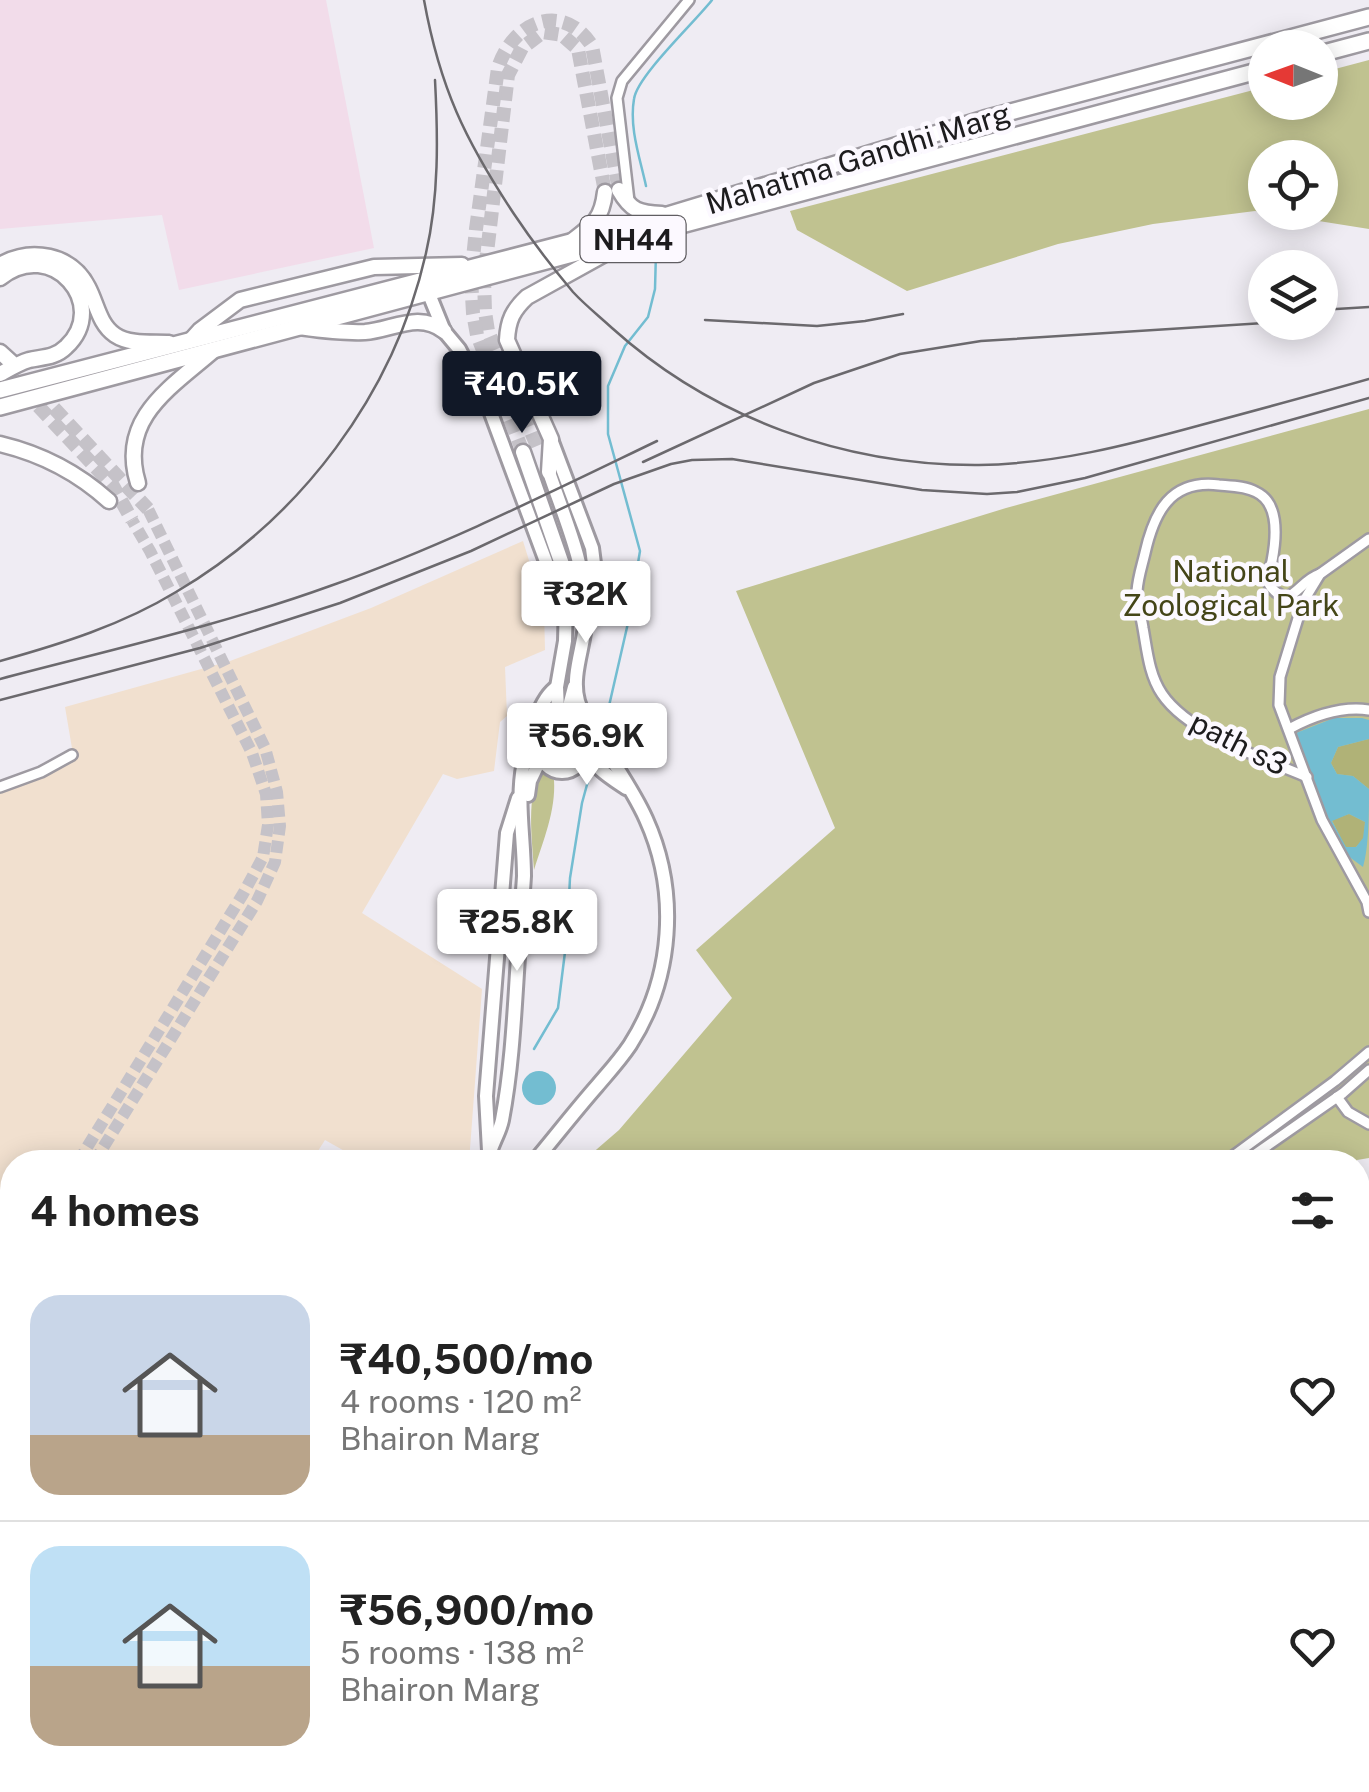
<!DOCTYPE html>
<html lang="en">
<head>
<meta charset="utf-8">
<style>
	body { margin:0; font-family:"Public Sans",sans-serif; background:#f2f2f2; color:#222; height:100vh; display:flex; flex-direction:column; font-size:38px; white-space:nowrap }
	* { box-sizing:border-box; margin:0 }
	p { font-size:32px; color:#767676 }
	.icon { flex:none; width:55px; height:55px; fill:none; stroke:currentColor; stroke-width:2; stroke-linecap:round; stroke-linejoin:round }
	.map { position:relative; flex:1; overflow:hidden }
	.panel { position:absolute; left:0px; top:1150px; width:1370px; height:642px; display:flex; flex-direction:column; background:#fff; border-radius:40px 40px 0 0; box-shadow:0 5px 25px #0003 }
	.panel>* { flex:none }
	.needle { width:65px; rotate:271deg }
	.tools { position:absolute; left:1248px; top:30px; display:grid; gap:20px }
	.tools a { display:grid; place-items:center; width:90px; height:90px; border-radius:50%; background:#fff; box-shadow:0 5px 25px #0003; font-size:50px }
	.price { position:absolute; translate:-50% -85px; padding:0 22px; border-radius:10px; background:#fff; color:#222; font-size:32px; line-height:65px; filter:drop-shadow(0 2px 5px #0008) }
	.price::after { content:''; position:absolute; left:50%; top:60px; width:30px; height:22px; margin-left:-15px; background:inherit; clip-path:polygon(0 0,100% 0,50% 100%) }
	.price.current { background:#111827; color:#fff }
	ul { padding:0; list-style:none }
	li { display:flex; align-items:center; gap:30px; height:250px; padding:0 30px }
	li+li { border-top:2px solid #e0e0e0 }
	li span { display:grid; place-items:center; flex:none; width:280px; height:200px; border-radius:30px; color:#555 }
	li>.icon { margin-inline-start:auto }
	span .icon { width:120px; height:120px; fill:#fffc; stroke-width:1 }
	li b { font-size:42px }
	h2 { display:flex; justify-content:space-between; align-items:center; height:120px; padding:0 30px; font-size:42px }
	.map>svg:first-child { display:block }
	.commercial { fill:#f1e0cf }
	.industrial { fill:#f2dcea }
	.green { fill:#c0c290; fill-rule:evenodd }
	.forest { fill:#b0b277 }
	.water { fill:#73bdd1; fill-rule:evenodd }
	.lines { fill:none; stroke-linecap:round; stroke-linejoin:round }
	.stream { stroke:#73bdd1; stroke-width:2.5 }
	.secondary-tunnel { stroke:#c5c2c8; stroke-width:12; stroke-dasharray:12 6; stroke-linecap:butt }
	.primary-tunnel { stroke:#c5c2c8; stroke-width:14; stroke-dasharray:14 7; stroke-linecap:butt }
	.street-casing { stroke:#9e9aa1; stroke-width:14 }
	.secondary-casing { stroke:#9e9aa1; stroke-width:18 }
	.primary-casing { stroke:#9e9aa1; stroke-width:19 }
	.highway-casing { stroke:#9e9aa1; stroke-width:20 }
	.street { stroke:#fff; stroke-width:9 }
	.secondary { stroke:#fff; stroke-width:12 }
	.primary { stroke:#fff; stroke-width:14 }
	.highway { stroke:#fff; stroke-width:15 }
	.rail { stroke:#6b696d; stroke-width:2.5 }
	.labels { text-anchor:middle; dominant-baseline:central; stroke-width:9; stroke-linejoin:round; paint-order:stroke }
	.shield { fill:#fcf9ff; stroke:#605e62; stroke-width:2.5 }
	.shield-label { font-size:28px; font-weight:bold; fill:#1d1c1e }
	.street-label { font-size:30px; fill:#1d1c1e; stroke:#fcf9ff }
	.park-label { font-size:30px; fill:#444518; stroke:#fcf9ff }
</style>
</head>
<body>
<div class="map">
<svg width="1369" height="1792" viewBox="0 0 1369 1792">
	<rect width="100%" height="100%" fill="#efecf3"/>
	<g class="commercial">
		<polygon points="523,541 544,609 545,650 505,667 507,716 500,722 494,771 457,779 443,774 362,913 482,989 469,1162 364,1162 325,1140 311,1162 12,1162 12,1401 0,1408 0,792 15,788 74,760 65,707 230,661 371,608"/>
		<polygon points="130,1780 339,1780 338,1792 136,1792"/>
	</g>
	<polygon class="industrial" points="0,0 326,0 374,248 179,290 162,215 0,229"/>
	<g class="green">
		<path d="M 1369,60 L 1369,229 L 1255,211 L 1153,224 L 1058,244 L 907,291 L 797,230 L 790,211 L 1265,87 L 1265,102 L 1320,102 L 1320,73 ZM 1265,158 L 1320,158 L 1320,212 L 1265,212 Z"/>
		<polygon points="1369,409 1369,1158 1357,1160 1369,1463 1358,1464 1358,1162 582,1162 619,1130 732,998 696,950 835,828 736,591 1006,508"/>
		<circle cx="562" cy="750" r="17"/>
		<path d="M 541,768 L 554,780 C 556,811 543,841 534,870 C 532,837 526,798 541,768 Z"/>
		<polygon points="211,1780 328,1780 327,1792 209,1792"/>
		<polygon points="339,1780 723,1780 723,1792 338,1792"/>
		<polygon points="909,1780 946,1780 980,1792 905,1792"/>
		<polygon points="983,1780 1051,1780 1030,1792"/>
	</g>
	<g class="forest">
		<polygon points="1369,739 1369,789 1353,776 1337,774 1331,763 1338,747"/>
		<polygon points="1349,814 1365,822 1364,838 1356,847 1345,847 1332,820"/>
	</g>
	<g class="water">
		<path d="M 1334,718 L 1362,718 L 1369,720 L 1369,739 L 1338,747 L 1331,763 L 1337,774 L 1353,776 L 1369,789 C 1369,813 1369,847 1363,867 L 1344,853 L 1323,812 L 1296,733 ZM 1349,814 L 1365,822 L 1363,838 L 1356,847 L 1346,847 L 1332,821 Z"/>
		<circle cx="539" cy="1088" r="17"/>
		<polygon points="0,1286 12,1294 11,1396 0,1396"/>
	</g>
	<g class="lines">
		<g class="stream">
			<path d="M 646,186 C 640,158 629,128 634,99 C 637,76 695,22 712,0"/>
			<polyline points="606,719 628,623 640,551 608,434 608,386 625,346 648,317 655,289 656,252"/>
			<polyline points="534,1049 558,1008 567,936 570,878 582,803 591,770"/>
		</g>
		<g class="secondary-tunnel">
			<polyline points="78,1162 243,894 263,857 268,825 266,794 252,753 150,551 132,520"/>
			<polyline points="94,1162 257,901 275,862 280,826 277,792 265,748 148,509"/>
			<polyline points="0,1289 12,1268"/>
			<polyline points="0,1313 12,1293"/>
			<polyline points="0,1418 12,1410"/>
			<polyline points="0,1490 12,1499"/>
			<polyline points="0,1548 12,1572"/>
			<polyline points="0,1567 12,1592"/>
		</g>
		<g class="primary-tunnel">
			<polyline points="11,362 148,509"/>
			<polyline points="24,391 113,486 132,520"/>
			<polyline points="537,446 488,331 485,312 484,278 508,75 522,48 543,32 562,35 578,49 605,192"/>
			<path d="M 523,452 L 477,335 L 473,313 L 471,278 L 476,229 L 498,68 C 512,22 563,0 592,46 L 619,190"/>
		</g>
		<g class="street-casing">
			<g id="street">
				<polyline points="629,201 617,98 622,81 689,0"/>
				<polyline points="1369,539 1320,574 1303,602 1280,677 1279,705 1322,820 1367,902 1369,912"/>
				<path d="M 1289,729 C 1313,716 1342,706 1369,710"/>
				<path d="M 1307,777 C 1264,759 1188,733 1162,694 C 1149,675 1147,650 1143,628 C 1141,615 1137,604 1137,591 C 1138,577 1142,566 1145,553 C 1154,513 1170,479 1219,485 C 1231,486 1246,486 1256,492 C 1280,503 1276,540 1272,561 C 1270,569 1266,576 1269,584 C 1272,591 1280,595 1286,598 C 1300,591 1305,579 1320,574"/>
				<polyline points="0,787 41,772 72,755"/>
				<polyline points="1337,1097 1348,1112 1369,1124"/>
				<polyline points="1225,1162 1335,1081 1369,1052"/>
				<polyline points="1244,1162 1343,1093 1369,1070"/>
				<polyline points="1358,1525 1369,1524"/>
				<polyline points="1358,1594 1369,1592"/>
				<polyline points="1358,1629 1369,1660"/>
				<polyline points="1358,1757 1369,1776"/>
				<polyline points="0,1769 12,1763"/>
				<polyline points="1054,1780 1078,1787 1095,1780"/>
				<polyline points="1248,1780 1253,1789 1269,1780"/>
				<polyline points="1322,1780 1329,1792"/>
			</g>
		</g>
		<g class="secondary-casing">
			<g id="secondary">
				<polyline points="429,294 444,331 459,349 488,405 551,575 566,601 565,641 557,687 558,711 552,730"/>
				<polyline points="552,442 592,548 597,587 590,618"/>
				<circle cx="562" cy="750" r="22"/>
				<polyline points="573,731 568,710 574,687"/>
				<path d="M 584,747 C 593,767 608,776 626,788"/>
				<polyline points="528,795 530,781 541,758"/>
				<polyline points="489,1151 486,1096 507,833 518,798"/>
				<path d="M 488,1162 C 489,1147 499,1135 502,1120 C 514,1057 515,992 520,929 C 521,912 523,894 524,876 C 524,838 516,799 524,762 C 528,741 539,698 557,687"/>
				<path d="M 534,1162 C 555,1137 575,1111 597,1086 C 608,1073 620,1060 630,1045 C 673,978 679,892 646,819 C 634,792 616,767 600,741 C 592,729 582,716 578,701 C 570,673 587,641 586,611 C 585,563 564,517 549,472"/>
				<polyline points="0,1453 12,1455"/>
				<polyline points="0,1465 12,1468"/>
				<polyline points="1358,1483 1369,1482"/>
				<polyline points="0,1484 8,1477 12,1477"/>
				<polyline points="1358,1506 1369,1506"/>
				<polyline points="0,1514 12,1536"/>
				<polyline points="0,1599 12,1624"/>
				<polyline points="103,1780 108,1792"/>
				<polyline points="118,1780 124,1792"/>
				<polyline points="1335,1780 1342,1792"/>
				<polyline points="1348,1780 1355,1792"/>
				<polyline points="883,1792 886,1780"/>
			</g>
		</g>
		<g class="primary-casing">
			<g id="primary">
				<path d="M 619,190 C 631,211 639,213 662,214"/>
				<path d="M 572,241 C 593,225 602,219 605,192"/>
				<path d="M 0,265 C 31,247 71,254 88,287 C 97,304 99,324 115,335 C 130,345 152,342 169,343"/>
				<path d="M 0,278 C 52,236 111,305 66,347 C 55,358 42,357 29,360 C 19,363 9,369 0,374"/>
				<path d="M 299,327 C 321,330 342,333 365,332 C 392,330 419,311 444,331"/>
				<polyline points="191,340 200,330 240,300 374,267 462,265"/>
				<polyline points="0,352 11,362"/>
				<path d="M 0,444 C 42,454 77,472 109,501"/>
				<polyline points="523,452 564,570 566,601"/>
				<path d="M 549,472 L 551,439 L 507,340 C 508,320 513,310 527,297 L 621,245"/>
				<path d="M 138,483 C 118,419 170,388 213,351"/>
			</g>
		</g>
		<g class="highway-casing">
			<g id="highway">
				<polyline points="1320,54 1369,41"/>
				<polyline points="0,390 628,227 984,119 1369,17"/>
				<polyline points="0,407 1265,69"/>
			</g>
		</g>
		<use href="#street" class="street"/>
		<use href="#secondary" class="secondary"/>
		<use href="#primary" class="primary"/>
		<use href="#highway" class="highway"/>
		<g class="rail">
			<path d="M 424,0 C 440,88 465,140 514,214 C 532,241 552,267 573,292 C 585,305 599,316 612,328 C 712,418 844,466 979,465 C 1055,464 1128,445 1201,425 C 1257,410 1313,395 1369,379"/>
			<polyline points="1320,310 1369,307"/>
			<polyline points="705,320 817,326 865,321 903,314"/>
			<polyline points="643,462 814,383 900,354 981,341 1280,322"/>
			<path d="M 0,661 C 61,644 122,625 176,592 C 300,519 394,395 426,253 C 439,197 438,137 435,80"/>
			<path d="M 0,679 C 110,650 222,625 330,586 C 441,547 551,492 657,441"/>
			<polyline points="0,700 200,648 340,603 471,551 614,484 671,464 692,460 732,459 922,490 987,494 1017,492 1085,478 1369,398"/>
		</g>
	</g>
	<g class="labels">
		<rect class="shield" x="580.5" y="216" width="105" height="46" rx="8"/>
		<g class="shield-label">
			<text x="633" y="239">NH44</text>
		</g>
		<g class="street-label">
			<text transform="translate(858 158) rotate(-17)">Mahatma Gandhi Marg</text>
			<text transform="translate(1239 743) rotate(27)">path s3</text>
		</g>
		<g class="park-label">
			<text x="1231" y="571">National<tspan x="1231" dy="34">Zoological Park</tspan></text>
		</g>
	</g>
</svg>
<div class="tools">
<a><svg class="needle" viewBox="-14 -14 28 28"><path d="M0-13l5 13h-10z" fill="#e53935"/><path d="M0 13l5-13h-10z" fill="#767676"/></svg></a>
<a><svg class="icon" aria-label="locate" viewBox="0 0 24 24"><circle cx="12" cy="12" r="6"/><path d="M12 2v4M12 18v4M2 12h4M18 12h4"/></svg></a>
<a><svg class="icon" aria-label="layers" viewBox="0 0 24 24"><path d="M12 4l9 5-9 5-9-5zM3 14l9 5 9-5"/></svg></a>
</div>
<b class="price current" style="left:522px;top:436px">₹40.5K</b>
<b class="price" style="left:586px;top:646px">₹32K</b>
<b class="price" style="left:587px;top:788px">₹56.9K</b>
<b class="price" style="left:517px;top:974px">₹25.8K</b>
<section class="panel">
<h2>4 homes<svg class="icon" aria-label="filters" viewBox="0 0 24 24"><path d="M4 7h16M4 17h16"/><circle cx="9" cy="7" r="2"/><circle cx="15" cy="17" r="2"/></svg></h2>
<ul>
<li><span style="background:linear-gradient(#c9d6e8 70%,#b9a48a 0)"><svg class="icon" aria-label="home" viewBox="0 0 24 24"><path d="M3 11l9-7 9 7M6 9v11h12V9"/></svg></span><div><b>₹40,500/mo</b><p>4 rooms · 120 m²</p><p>Bhairon Marg</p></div><svg class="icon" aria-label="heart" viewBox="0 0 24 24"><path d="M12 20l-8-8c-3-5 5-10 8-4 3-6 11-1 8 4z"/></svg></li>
<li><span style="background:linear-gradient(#bfe0f5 60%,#b9a48a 0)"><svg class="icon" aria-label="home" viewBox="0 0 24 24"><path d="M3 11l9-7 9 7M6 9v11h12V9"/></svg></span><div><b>₹56,900/mo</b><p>5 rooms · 138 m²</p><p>Bhairon Marg</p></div><svg class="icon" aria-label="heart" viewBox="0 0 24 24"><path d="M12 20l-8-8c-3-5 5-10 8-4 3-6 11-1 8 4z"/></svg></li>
</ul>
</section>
</div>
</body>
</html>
